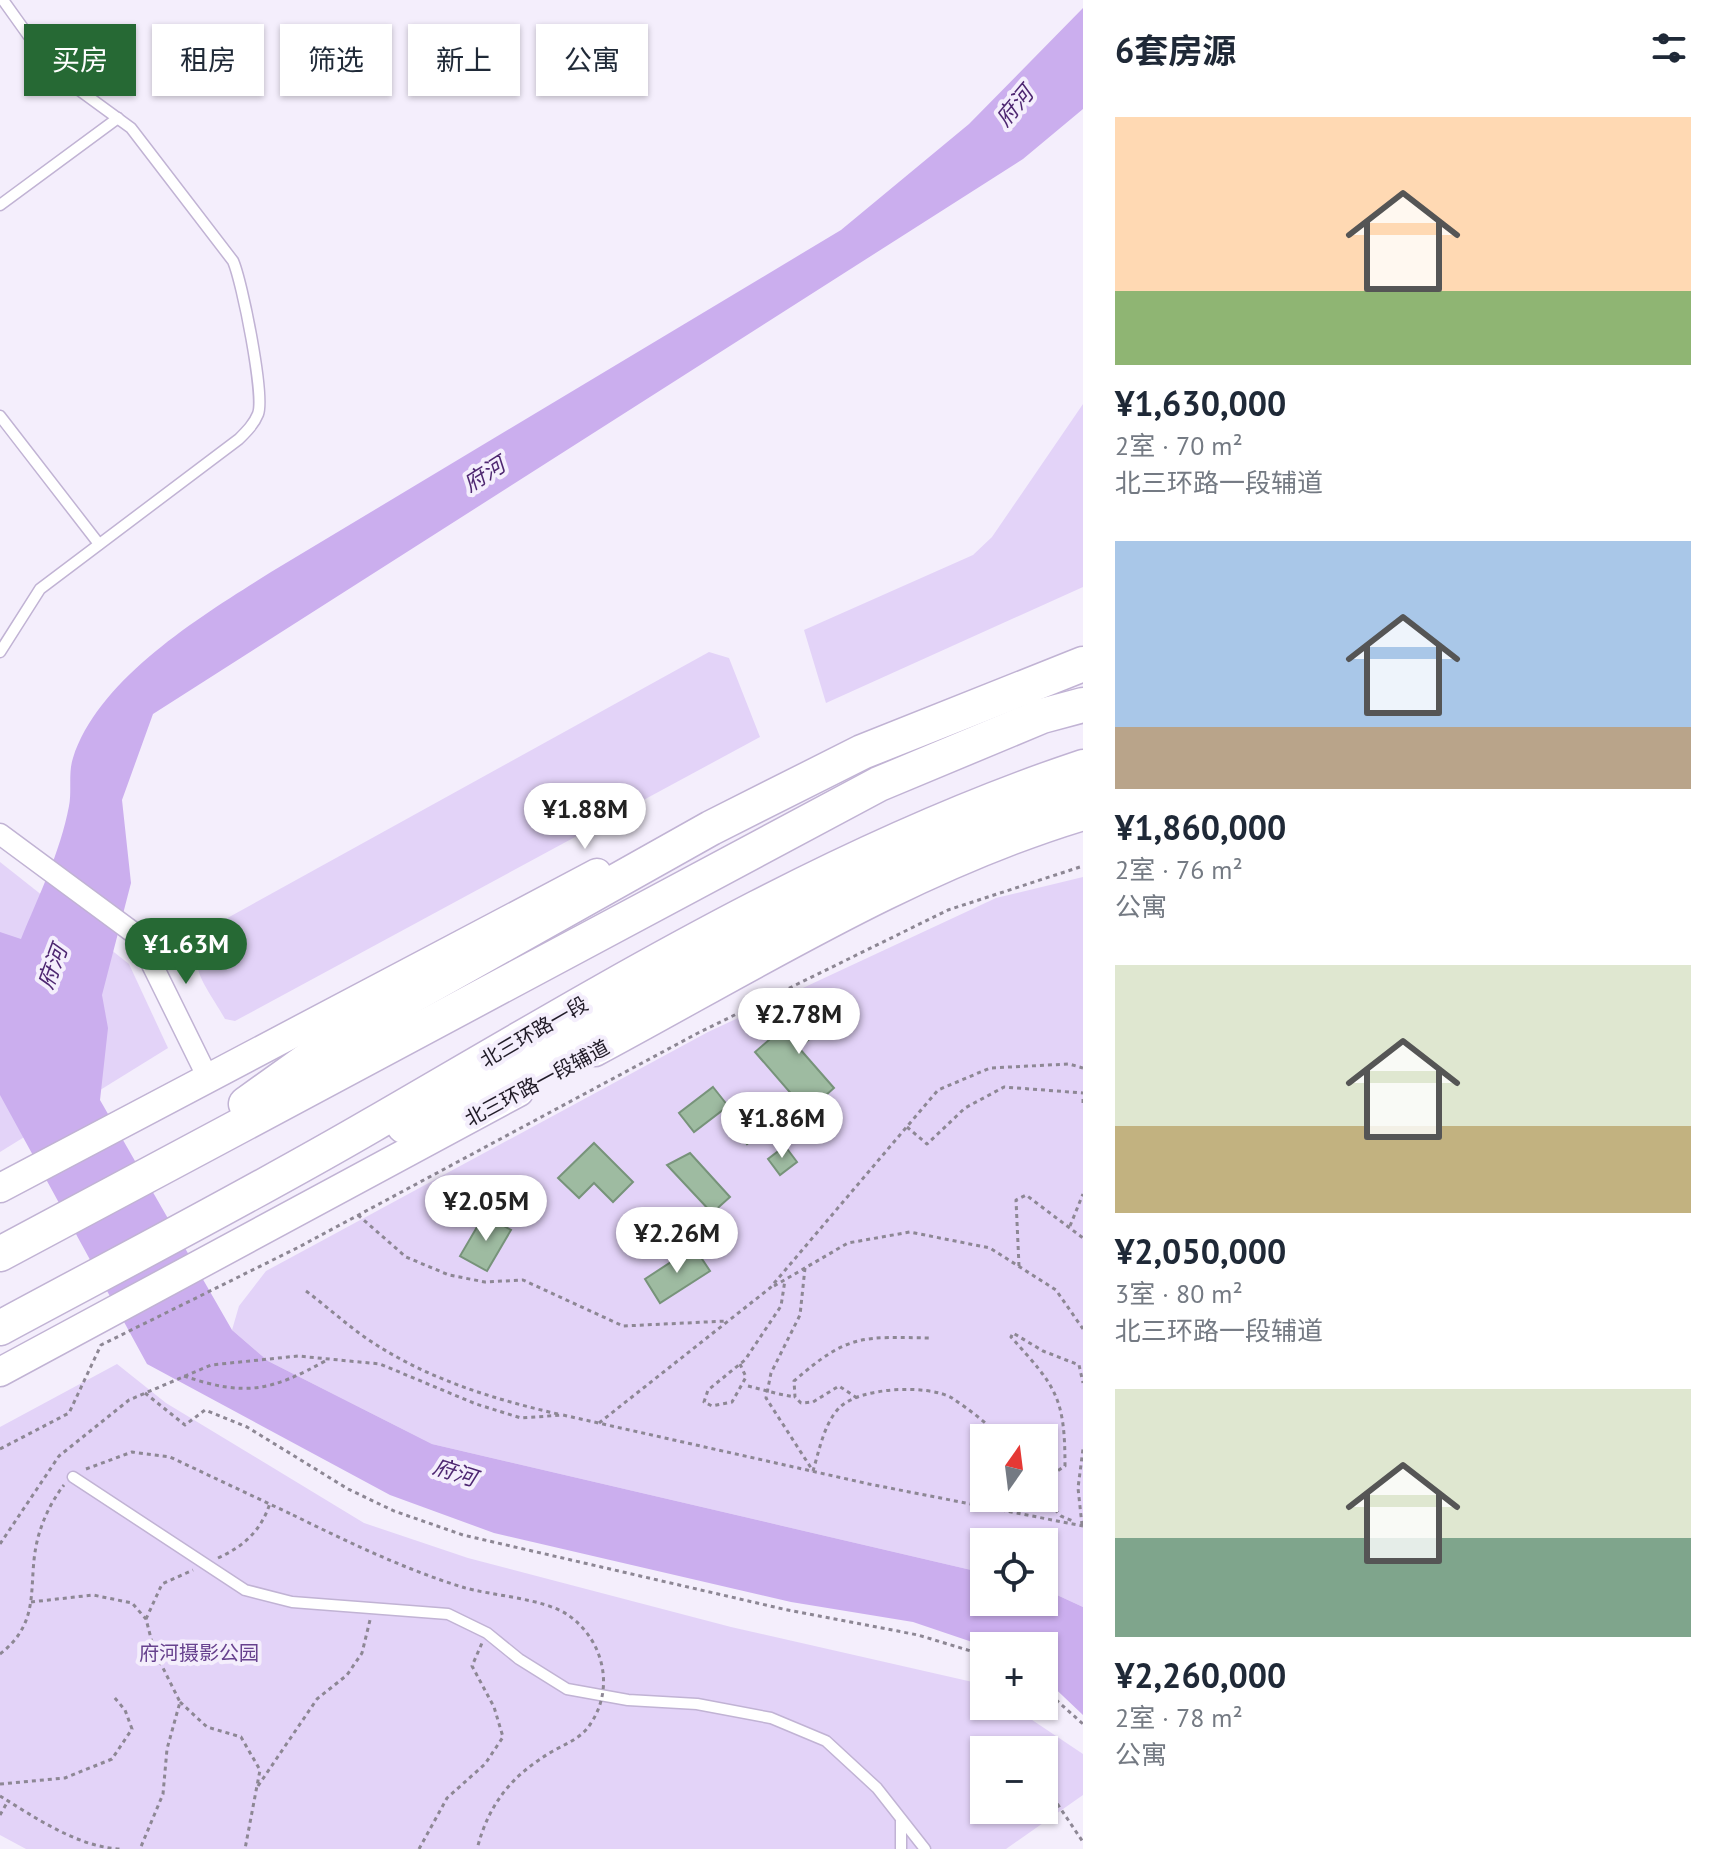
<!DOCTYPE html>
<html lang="zh">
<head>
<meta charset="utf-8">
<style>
	body { margin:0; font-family:"PT Sans","Noto Sans SC",sans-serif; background:#f2f2f3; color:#1f2937; height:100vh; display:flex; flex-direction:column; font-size:30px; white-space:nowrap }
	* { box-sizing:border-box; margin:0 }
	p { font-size:26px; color:#747a83 }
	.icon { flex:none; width:44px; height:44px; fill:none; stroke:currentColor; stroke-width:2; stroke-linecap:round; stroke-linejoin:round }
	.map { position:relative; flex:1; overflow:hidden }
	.panel { display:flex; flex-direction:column; background:#fff; width:640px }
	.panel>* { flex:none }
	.top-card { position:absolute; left:24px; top:24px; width:760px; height:72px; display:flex; gap:16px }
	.needle { width:52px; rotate:14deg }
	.tools { position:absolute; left:970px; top:1424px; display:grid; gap:16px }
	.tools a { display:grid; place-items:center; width:88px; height:88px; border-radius:0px; background:#fff; box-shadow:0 2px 6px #0004; font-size:40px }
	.price { position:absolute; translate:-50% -68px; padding:0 18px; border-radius:28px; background:#fff; color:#222; font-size:26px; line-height:52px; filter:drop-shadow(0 2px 4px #0008) }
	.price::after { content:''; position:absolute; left:50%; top:48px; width:24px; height:18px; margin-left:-12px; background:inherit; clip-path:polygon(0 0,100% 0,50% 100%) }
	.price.current { background:#266934; color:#fff }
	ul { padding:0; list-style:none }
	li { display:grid; align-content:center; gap:16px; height:424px; padding:0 32px }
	li span { display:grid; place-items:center; height:248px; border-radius:0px; color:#555 }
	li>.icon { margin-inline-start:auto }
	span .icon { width:144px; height:144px; fill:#fffc; stroke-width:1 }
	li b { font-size:34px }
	h2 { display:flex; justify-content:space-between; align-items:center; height:96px; padding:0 32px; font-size:34px }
	.pill { padding:0 28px; border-radius:0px; background:#fff; box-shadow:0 2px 6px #0004; font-size:28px; line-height:72px }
	.pill.current { background:#266934; color:#fff }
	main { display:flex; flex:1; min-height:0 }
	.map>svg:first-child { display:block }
	.green { fill:#e3d3f8; fill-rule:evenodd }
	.water { fill:#cbaeee }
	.building { fill:#9ebba1; stroke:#77937a; stroke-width:2 }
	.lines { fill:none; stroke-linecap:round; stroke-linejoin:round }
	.service-casing { stroke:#c1b3d4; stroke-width:13 }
	.minor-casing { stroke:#c1b3d4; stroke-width:23 }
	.secondary-casing { stroke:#c1b3d4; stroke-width:31 }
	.trunk-casing { stroke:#c1b3d4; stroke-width:37 }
	.path { stroke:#8d8794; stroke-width:3; stroke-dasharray:4 4; stroke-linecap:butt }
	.service { stroke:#fff; stroke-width:10 }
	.minor { stroke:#fff; stroke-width:20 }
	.secondary { stroke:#fff; stroke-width:28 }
	.trunk { stroke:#fff; stroke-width:34 }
	.path-bridge { stroke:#8d8794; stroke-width:3; stroke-dasharray:4 4; stroke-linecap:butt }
	.labels { text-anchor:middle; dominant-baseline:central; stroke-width:8; stroke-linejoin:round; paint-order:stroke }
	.street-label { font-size:20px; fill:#201b27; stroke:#f4eefc }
	.park-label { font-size:20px; fill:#67428e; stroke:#f4eefc }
	.water-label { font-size:22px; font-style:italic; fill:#4e2771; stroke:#f4eefc }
</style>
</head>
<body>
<main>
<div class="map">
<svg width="1083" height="1849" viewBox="0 0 1083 1849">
	<rect width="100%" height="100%" fill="#f4eefc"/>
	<g class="green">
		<polygon points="1083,404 1083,587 826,703 804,630 973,555 992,537"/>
		<path d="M 709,652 L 729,658 L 760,737 L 235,1021 L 225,1019 C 207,986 179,960 211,927 Z"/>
		<polygon points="0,862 129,964 168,1048 0,1152"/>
		<path d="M 1083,877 L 1083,1607 L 1044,1589 L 1044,1542 L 984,1542 L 984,1573 L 432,1444 L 268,1361 L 232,1330 L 239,1306 L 266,1271 L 708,1032 L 996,898 ZM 984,1438 L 1044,1438 L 1044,1498 L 984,1498 Z"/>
		<path d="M 117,1364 L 166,1403 L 364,1523 L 468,1558 L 731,1627 L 977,1683 L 984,1688 L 984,1706 L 1011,1706 L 1083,1754 L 1083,1795 L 1006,1849 L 26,1849 L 0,1835 L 0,1427 ZM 984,1750 L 1044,1750 L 1044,1810 L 984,1810 Z"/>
	</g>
	<path class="water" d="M 1083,8 L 1083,109 L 1023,159 L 153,714 L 122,800 L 131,883 L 102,995 L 108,1028 L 100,1100 L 232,1330 L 268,1361 L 432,1444 L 984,1573 L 984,1602 L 1044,1602 L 1044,1589 L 1083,1607 L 1083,1715 L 1044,1678 L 1044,1646 L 984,1646 L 913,1622 L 791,1602 L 494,1533 L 390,1495 L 147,1364 L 0,1095 L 0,932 L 21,939 C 39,895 60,853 69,806 C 72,791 68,773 73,758 C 99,677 203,615 271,572 L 841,230 L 969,124 Z"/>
	<g class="building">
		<polygon points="818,998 835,1017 799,1048 834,1088 807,1112 755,1052"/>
		<polygon points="713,1087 728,1106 694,1132 679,1113"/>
		<polygon points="744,1114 760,1134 747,1144 731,1124"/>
		<polygon points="594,1143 633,1182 613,1202 594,1183 579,1198 558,1178"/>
		<polygon points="785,1146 797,1162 780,1175 768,1159"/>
		<polygon points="690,1153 730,1197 712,1213 667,1165"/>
		<polygon points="484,1215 511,1230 487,1271 460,1256"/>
		<polygon points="694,1247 710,1271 660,1303 645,1279"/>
	</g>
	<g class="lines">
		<g class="service-casing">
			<g id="service">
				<polyline points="0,205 118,118"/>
				<polyline points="0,416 99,544"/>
				<path d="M 0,652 L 40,589 L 239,439 C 247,431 254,424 258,414 C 265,396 242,281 233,261 L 131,128 L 79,90 L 28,35 L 3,0"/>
				<polyline points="73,1477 245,1590 292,1602 448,1614 487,1633 519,1659 567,1689 628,1700 697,1704 771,1718 826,1741 877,1788 925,1849"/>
				<polyline points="901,1849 901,1821"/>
			</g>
		</g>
		<g class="minor-casing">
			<polyline id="minor" points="0,834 138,936 208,1078"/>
		</g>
		<g class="secondary-casing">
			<g id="secondary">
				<path d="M 595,1052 C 752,968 913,867 1083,816"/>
				<polyline points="0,1188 597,873"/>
				<polyline points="0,1372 519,1092"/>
			</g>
		</g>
		<g class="trunk-casing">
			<g id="trunk">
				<polyline points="246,1104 344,1034 711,828 862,752 1083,664"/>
				<path d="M 404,1126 C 486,1096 562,1052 638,1009 C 781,929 924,843 1083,798"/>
				<polyline points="0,1254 879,784 1042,716 1083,705"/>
				<path d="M 0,1328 C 124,1261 250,1196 372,1125 C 602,992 829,852 1083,767"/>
			</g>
		</g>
		<g class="path">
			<polyline points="1083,1099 1083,1106"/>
			<polyline points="907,1127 927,1144 965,1108 1004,1087 1083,1093"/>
			<polyline points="358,1215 406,1257 449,1275 485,1282 523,1280 623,1326 727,1321"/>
			<polyline points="1070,1226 1083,1194"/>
			<polyline points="1019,1266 1016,1200 1026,1195 1083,1238"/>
			<polyline points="805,1268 800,1315 771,1373 766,1398 813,1471"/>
			<polyline points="774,1286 848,1243 910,1232 990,1248 1056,1290 1083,1329"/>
			<path d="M 306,1291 C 329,1308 351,1329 375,1344 C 431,1380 493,1399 558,1414"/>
			<polyline points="740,1364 746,1377 732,1402 712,1406 704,1402 708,1390 740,1364 745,1360 781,1306 785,1280"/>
			<path d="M 184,1376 C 246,1397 271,1391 327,1360"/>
			<polyline points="145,1393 185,1425 205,1410 247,1427 348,1489 394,1511 463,1535 783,1609 918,1635 984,1655"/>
			<polyline points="779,1394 795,1397"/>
			<path d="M 857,1398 L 839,1386 L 813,1402 L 801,1403 L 795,1397 L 794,1381 C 849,1333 862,1337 932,1338"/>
			<polyline points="599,1423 770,1288 938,1090 990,1068 1069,1064 1083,1068"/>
			<polyline points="0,1449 69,1413 101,1345 297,1248 698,1033 948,910 1083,866"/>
			<polyline points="86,1469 132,1452 170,1457 293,1515"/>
			<path d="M 1044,1470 L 1053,1474 L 1065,1466 C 1065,1397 1056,1387 1011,1337 L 1013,1333 L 1043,1351 L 1079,1365 L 1083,1383"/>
			<path d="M 813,1471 C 819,1451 824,1424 839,1408 C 859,1387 928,1384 952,1398 C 967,1408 989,1424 1000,1438"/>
			<polyline points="1044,1498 1061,1516 1075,1522"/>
			<polyline points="1082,1525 1078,1488 1083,1449"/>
			<polyline points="0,1544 59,1456 129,1400 211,1365 298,1356 380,1364 476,1404 521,1418 563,1415 869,1484 1083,1526"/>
			<path d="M 218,1558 C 244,1546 261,1531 270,1503"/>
			<polyline points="31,1602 93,1595 132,1603 146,1619 154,1650 180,1702 167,1749 163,1794 140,1849"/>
			<polyline points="146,1619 162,1584 193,1570"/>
			<path d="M 0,1654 C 45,1619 25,1581 39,1534 C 44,1517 53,1499 64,1485"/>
			<polyline points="1044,1689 1083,1724"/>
			<polyline points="180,1702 207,1727 241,1737 260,1770 245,1849"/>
			<polyline points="0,1784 65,1778 112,1759 132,1729 125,1710 114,1697"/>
			<polyline points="1044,1784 1083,1842"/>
			<polyline points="258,1786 317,1699 347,1675 362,1653 370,1620"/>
			<path d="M 0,1796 C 36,1818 79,1848 122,1849"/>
			<polyline points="0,1815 8,1801"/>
			<polyline points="419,1849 447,1798 485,1764 503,1737 494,1707 472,1666 482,1643"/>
		</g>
		<use href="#service" class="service"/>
		<use href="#minor" class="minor"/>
		<use href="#secondary" class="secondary"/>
		<use href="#trunk" class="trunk"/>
		<g class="path-bridge">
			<polyline points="748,1386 779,1394"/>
			<path d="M 293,1515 C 348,1542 404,1569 462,1587 C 492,1596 543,1598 568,1615 C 603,1639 615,1687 591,1723 C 582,1738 567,1743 553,1751 C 512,1775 489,1803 477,1849"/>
		</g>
	</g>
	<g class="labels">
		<g class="street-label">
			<text transform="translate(534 1032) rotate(-30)">北三环路一段</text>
			<text transform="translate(537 1083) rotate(-28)">北三环路一段辅道</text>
		</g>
		<g class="park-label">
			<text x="199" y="1653">府河摄影公园</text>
		</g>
		<g class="water-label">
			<text transform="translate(1014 106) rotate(-50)">府河</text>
			<text transform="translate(484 474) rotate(-32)">府河</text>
			<text transform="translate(52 967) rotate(-69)">府河</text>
			<text transform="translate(455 1472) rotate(18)">府河</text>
		</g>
	</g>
</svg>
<div class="tools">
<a><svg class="needle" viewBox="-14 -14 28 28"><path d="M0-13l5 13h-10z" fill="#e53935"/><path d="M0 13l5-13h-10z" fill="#747a83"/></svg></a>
<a><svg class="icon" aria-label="locate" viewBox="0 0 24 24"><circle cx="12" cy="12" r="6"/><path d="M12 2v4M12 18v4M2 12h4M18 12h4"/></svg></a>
<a>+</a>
<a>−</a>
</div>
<b class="price" style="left:585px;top:851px">¥1.88M</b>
<b class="price current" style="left:186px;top:986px">¥1.63M</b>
<b class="price" style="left:799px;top:1056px">¥2.78M</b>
<b class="price" style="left:782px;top:1160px">¥1.86M</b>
<b class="price" style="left:486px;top:1243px">¥2.05M</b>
<b class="price" style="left:677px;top:1275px">¥2.26M</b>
<div class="top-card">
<a class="pill current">买房</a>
<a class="pill">租房</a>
<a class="pill">筛选</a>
<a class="pill">新上</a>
<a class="pill">公寓</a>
</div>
</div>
<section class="panel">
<h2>6套房源<svg class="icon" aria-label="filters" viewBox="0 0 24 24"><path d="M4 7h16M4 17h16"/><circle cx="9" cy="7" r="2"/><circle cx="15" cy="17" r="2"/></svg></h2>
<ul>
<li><span style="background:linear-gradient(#ffd9b3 70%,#8fb573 0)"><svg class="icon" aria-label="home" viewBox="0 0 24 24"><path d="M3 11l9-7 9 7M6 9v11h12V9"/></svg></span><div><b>¥1,630,000</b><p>2室 · 70 m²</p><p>北三环路一段辅道</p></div></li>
<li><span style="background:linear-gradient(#a9c7e8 75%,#b9a48a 0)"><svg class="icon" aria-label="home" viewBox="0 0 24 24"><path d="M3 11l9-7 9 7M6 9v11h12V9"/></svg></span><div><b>¥1,860,000</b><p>2室 · 76 m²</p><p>公寓</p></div></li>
<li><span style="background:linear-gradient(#dfe7d0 65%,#c2b280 0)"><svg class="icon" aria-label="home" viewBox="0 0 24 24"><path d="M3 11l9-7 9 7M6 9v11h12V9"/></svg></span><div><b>¥2,050,000</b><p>3室 · 80 m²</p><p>北三环路一段辅道</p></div></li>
<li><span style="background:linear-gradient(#dfe7d0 60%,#7fa58c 0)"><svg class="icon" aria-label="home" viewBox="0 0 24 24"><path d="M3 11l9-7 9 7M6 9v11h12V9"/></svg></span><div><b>¥2,260,000</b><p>2室 · 78 m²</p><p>公寓</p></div></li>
</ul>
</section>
</main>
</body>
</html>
